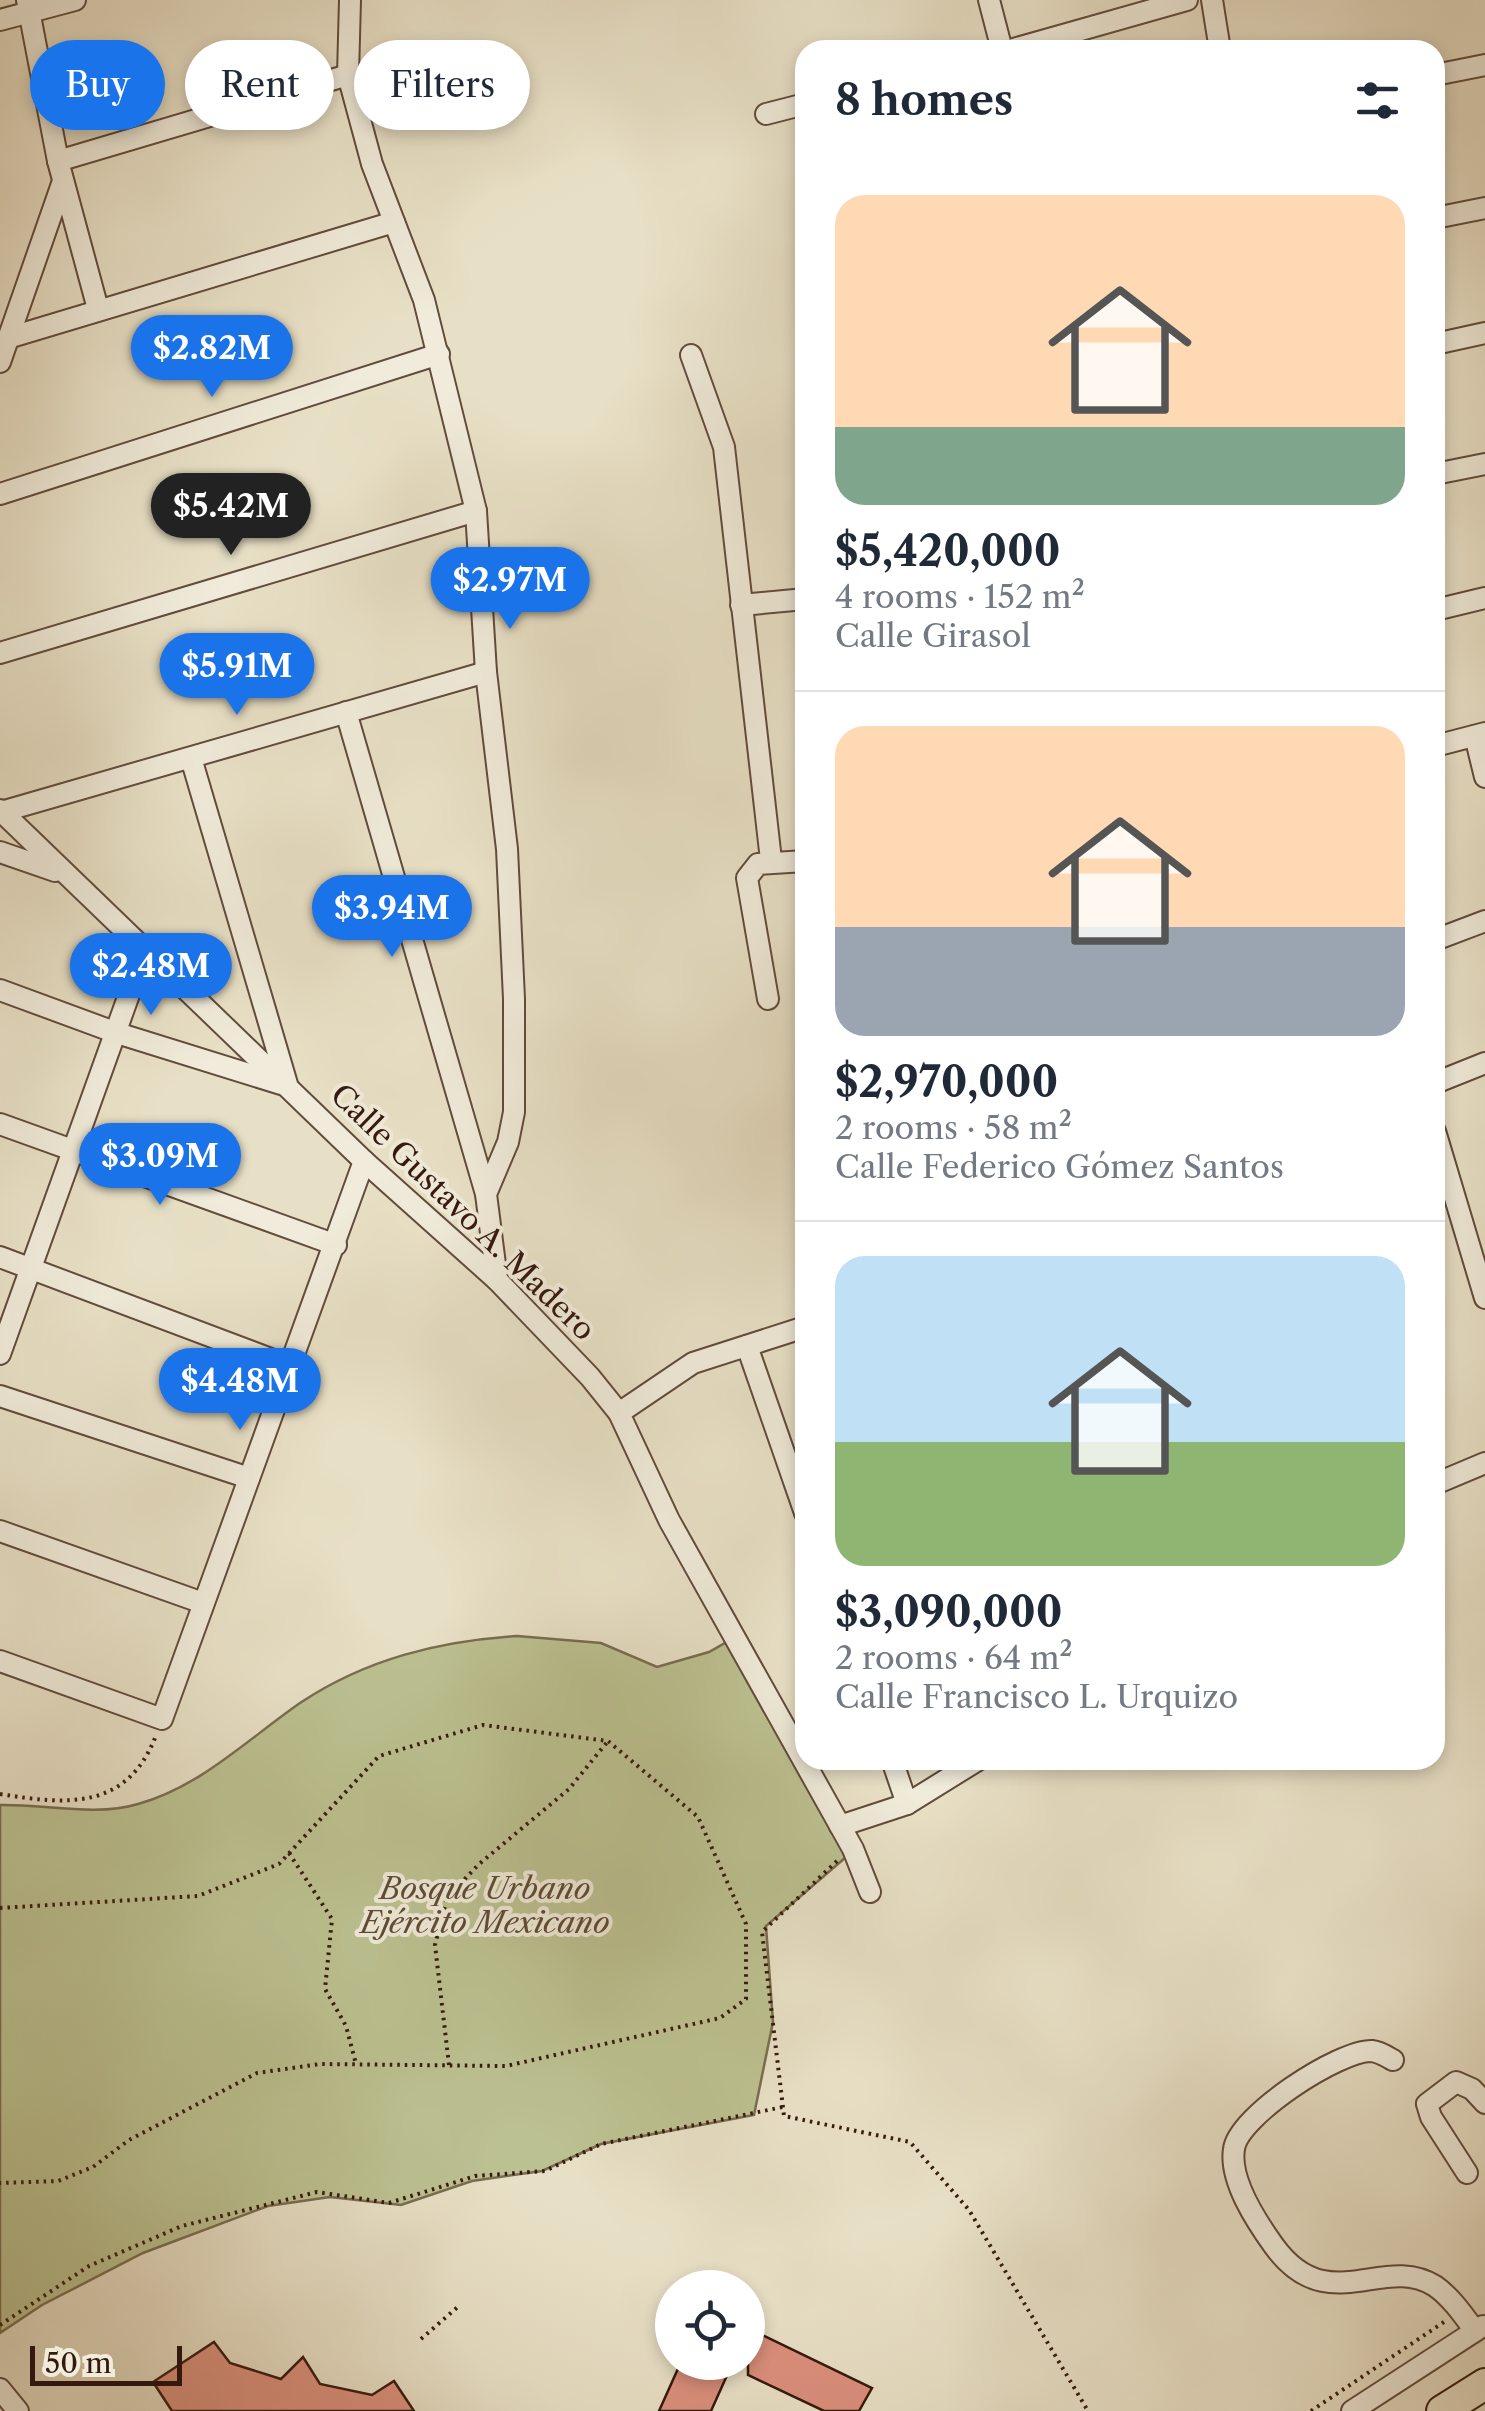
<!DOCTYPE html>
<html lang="en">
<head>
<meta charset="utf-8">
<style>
	body { margin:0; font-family:"Libre Caslon Text",serif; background:#f6f6f7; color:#1f2937; height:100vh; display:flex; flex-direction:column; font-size:38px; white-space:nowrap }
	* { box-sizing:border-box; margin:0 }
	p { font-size:32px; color:#747a83 }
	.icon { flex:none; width:55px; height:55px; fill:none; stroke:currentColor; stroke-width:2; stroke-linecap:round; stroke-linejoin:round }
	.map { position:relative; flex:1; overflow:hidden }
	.side { position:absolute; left:795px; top:40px; width:650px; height:1730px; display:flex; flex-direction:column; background:#fff; border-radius:30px; box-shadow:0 5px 15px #0003 }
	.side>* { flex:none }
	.hud { position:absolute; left:30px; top:40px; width:615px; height:90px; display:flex; gap:20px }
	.controls { position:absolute; left:655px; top:2270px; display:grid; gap:20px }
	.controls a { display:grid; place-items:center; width:110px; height:110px; border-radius:50%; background:#fff; box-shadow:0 5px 15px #0003; font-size:50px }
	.scale { position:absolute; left:30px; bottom:25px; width:152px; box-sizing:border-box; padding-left:10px; border:5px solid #36190e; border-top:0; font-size:28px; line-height:35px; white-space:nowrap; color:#36190e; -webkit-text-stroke:8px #f0ebda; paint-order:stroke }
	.price { position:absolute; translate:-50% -85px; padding:0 22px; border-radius:35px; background:#1a73e8; color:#fff; font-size:32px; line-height:65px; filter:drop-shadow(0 2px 5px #0008) }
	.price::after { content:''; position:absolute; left:50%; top:60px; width:30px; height:22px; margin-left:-15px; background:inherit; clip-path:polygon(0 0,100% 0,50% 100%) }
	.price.current { background:#222; color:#fff }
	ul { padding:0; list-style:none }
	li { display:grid; align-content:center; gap:20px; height:530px; padding:0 40px }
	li+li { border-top:2px solid #e0e1e3 }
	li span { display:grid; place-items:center; height:310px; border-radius:30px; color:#555 }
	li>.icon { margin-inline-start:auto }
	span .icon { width:180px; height:180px; fill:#fffc; stroke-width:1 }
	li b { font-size:42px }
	h2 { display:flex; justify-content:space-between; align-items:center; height:120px; padding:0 40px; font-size:42px }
	.tag { padding:0 35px; border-radius:45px; background:#fff; box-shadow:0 5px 15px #0003; font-size:35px; line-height:90px }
	.tag.current { background:#1a73e8; color:#fff }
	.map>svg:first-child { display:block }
	.green { fill:#bcc191; stroke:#796d50; stroke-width:2.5 }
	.building { fill:#db907d; stroke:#36190e; stroke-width:2.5 }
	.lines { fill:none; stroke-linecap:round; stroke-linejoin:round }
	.minor-casing { stroke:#624b3c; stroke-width:24 }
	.highway-casing { stroke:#36190e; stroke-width:34 }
	.path { stroke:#36190e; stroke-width:4; stroke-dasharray:2.5 5; stroke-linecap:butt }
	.minor { stroke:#f0ebda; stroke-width:20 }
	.highway { stroke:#e8e0c6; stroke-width:30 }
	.labels { text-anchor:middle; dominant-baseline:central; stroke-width:8; stroke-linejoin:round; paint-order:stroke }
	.street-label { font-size:30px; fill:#36190e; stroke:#f0ebda }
	.park-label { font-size:30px; font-style:italic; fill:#5e4b35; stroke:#f0ebda }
</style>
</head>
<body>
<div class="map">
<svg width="1485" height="2411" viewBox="0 0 1485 2411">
	<rect width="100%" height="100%" fill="#e8e0c6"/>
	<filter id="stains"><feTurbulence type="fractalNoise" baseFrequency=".002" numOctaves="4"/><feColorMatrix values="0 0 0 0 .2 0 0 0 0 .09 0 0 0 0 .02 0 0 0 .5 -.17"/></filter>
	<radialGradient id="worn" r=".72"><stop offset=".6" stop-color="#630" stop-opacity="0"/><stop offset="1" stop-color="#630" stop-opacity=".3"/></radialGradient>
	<path class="green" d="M 517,1636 L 601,1643 L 657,1667 L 709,1652 L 732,1639 L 860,1845 L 766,1926 L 773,2022 L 754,2115 L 601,2144 L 542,2171 L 472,2181 L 401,2205 L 330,2197 L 268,2206 L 143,2253 L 42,2305 L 0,2333 L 0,1805 C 45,1804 95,1817 138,1804 C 200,1787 248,1739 300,1703 C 366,1659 439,1641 517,1636 Z"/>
	<g class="building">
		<polygon points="748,2328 872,2388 859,2411 824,2411 748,2375"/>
		<polygon points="214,2342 230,2363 281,2379 303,2357 320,2384 372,2395 394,2381 414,2411 172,2411 153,2382"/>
		<polygon points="681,2362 733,2362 711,2411 659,2411"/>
	</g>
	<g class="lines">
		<g class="minor-casing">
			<g id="minor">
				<polyline points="27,0 58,161 98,309"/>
				<polyline points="350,0 348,75 372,164 424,300 476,511 486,672 507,849 514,999 514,1112 508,1142 486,1194 497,1280"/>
				<polyline points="989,0 1002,50"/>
				<polyline points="1212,0 1220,50"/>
				<polyline points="0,20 75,0"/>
				<polyline points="1010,50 1187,0"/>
				<polyline points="1435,75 1485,65"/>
				<polyline points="766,114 805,104"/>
				<polyline points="58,161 348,75"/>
				<polyline points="1435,218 1485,208"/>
				<polyline points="8,338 394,222"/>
				<polyline points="1435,344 1485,333"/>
				<polyline points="691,355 724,447 771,860"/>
				<polyline points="0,362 63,181"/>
				<polyline points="1435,474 1485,464"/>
				<polyline points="0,494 439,354"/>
				<polyline points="741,605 805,599"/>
				<polyline points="1435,610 1485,598"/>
				<polyline points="0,653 476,511"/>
				<polyline points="346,712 486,1194"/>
				<polyline points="1475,736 1485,777"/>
				<polyline points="1435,746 1485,733"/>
				<polyline points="191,758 287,1084"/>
				<polyline points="0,810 364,1161 497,1280 590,1377 619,1413 669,1520 853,1849 870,1892"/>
				<polyline points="1,812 486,672"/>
				<polyline points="0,852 55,871"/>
				<polyline points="1435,940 1485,921"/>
				<polyline points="0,990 117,1033 281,1084"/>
				<polyline points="768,999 747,878 758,864 805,861"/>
				<polyline points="1435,1083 1485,1063"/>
				<polyline points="0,1124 336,1245"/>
				<polyline points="1435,1131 1485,1298"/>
				<polyline points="0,1257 292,1367"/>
				<polyline points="747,1346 805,1513"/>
				<polyline points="0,1354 145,950"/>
				<polyline points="0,1396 249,1478"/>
				<polyline points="619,1413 693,1363 805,1327"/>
				<polyline points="1435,1484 1485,1463"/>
				<polyline points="0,1531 203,1603"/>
				<polyline points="0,1661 162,1719 364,1161"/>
				<polyline points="892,1760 907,1804"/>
				<polyline points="840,1826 907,1804 978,1760"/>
				<path d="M 1393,2060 C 1386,2056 1380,2052 1372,2051 C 1339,2050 1238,2116 1234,2149 C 1229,2180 1256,2221 1274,2246 C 1328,2320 1383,2253 1435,2286 C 1451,2297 1464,2316 1475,2331"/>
				<polyline points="1467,2173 1431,2117 1427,2104 1456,2082 1472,2089 1485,2103"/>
				<polyline points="0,2389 18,2411"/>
				<polyline points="1352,2411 1483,2326"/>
			</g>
		</g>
		<g class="highway-casing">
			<polyline id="highway" points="1442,2411 1485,2384"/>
		</g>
		<g class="path">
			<path d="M 0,1794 C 67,1805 126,1810 155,1738"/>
			<polyline points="289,1853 332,1919 325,1989 346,2026 356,2064"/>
			<polyline points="837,1861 762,1932 784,2116 910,2142 969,2210 1088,2411"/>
			<polyline points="0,1908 198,1896 279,1864 379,1756 483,1725 608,1741 698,1817 746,1924 746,1999 720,2018 506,2066 320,2064 257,2073 129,2140 93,2167 58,2181 0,2183"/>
			<polyline points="449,2065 435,1945 447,1898 478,1865 569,1789 608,1741"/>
			<polyline points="0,2325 89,2266 182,2226 317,2192 389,2203 475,2176 545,2171 601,2144 783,2107"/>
			<polyline points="421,2339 460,2305"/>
			<polyline points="1311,2411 1444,2322"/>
		</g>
		<use href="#minor" class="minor"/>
		<use href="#highway" class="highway"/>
	</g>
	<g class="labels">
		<g class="street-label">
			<text transform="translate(463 1212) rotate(44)">Calle Gustavo A. Madero</text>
		</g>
		<g class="park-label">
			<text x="485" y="1888">Bosque Urbano<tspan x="485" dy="34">Ejército Mexicano</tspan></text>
		</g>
	</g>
	<rect width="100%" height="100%" filter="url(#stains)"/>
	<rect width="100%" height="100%" fill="url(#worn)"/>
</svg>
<div class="controls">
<a><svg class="icon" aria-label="locate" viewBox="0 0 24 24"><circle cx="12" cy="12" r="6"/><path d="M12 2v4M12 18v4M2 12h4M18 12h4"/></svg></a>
</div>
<div class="scale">50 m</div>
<b class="price" style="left:212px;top:400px">$2.82M</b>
<b class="price current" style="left:231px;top:558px">$5.42M</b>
<b class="price" style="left:510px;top:632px">$2.97M</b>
<b class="price" style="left:237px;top:718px">$5.91M</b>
<b class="price" style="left:392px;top:960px">$3.94M</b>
<b class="price" style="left:151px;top:1018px">$2.48M</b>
<b class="price" style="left:160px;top:1208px">$3.09M</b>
<b class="price" style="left:240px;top:1433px">$4.48M</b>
<div class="hud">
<a class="tag current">Buy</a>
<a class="tag">Rent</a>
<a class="tag">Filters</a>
</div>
<section class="side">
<h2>8 homes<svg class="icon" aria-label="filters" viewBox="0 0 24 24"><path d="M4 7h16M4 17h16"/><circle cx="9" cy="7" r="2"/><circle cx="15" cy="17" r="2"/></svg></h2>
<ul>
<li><span style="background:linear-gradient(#ffd9b3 75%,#7fa58c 0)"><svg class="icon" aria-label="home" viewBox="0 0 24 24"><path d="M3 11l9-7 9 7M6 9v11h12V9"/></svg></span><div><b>$5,420,000</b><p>4 rooms · 152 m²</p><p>Calle Girasol</p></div></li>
<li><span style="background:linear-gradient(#ffd9b3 65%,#9aa5b1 0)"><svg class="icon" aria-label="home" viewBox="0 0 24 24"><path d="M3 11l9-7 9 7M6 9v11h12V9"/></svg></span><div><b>$2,970,000</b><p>2 rooms · 58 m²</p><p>Calle Federico Gómez Santos</p></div></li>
<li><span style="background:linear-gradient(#bfe0f5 60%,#8fb573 0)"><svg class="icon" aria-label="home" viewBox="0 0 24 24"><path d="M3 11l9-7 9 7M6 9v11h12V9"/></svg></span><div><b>$3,090,000</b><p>2 rooms · 64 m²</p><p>Calle Francisco L. Urquizo</p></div></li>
</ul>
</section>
</div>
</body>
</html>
